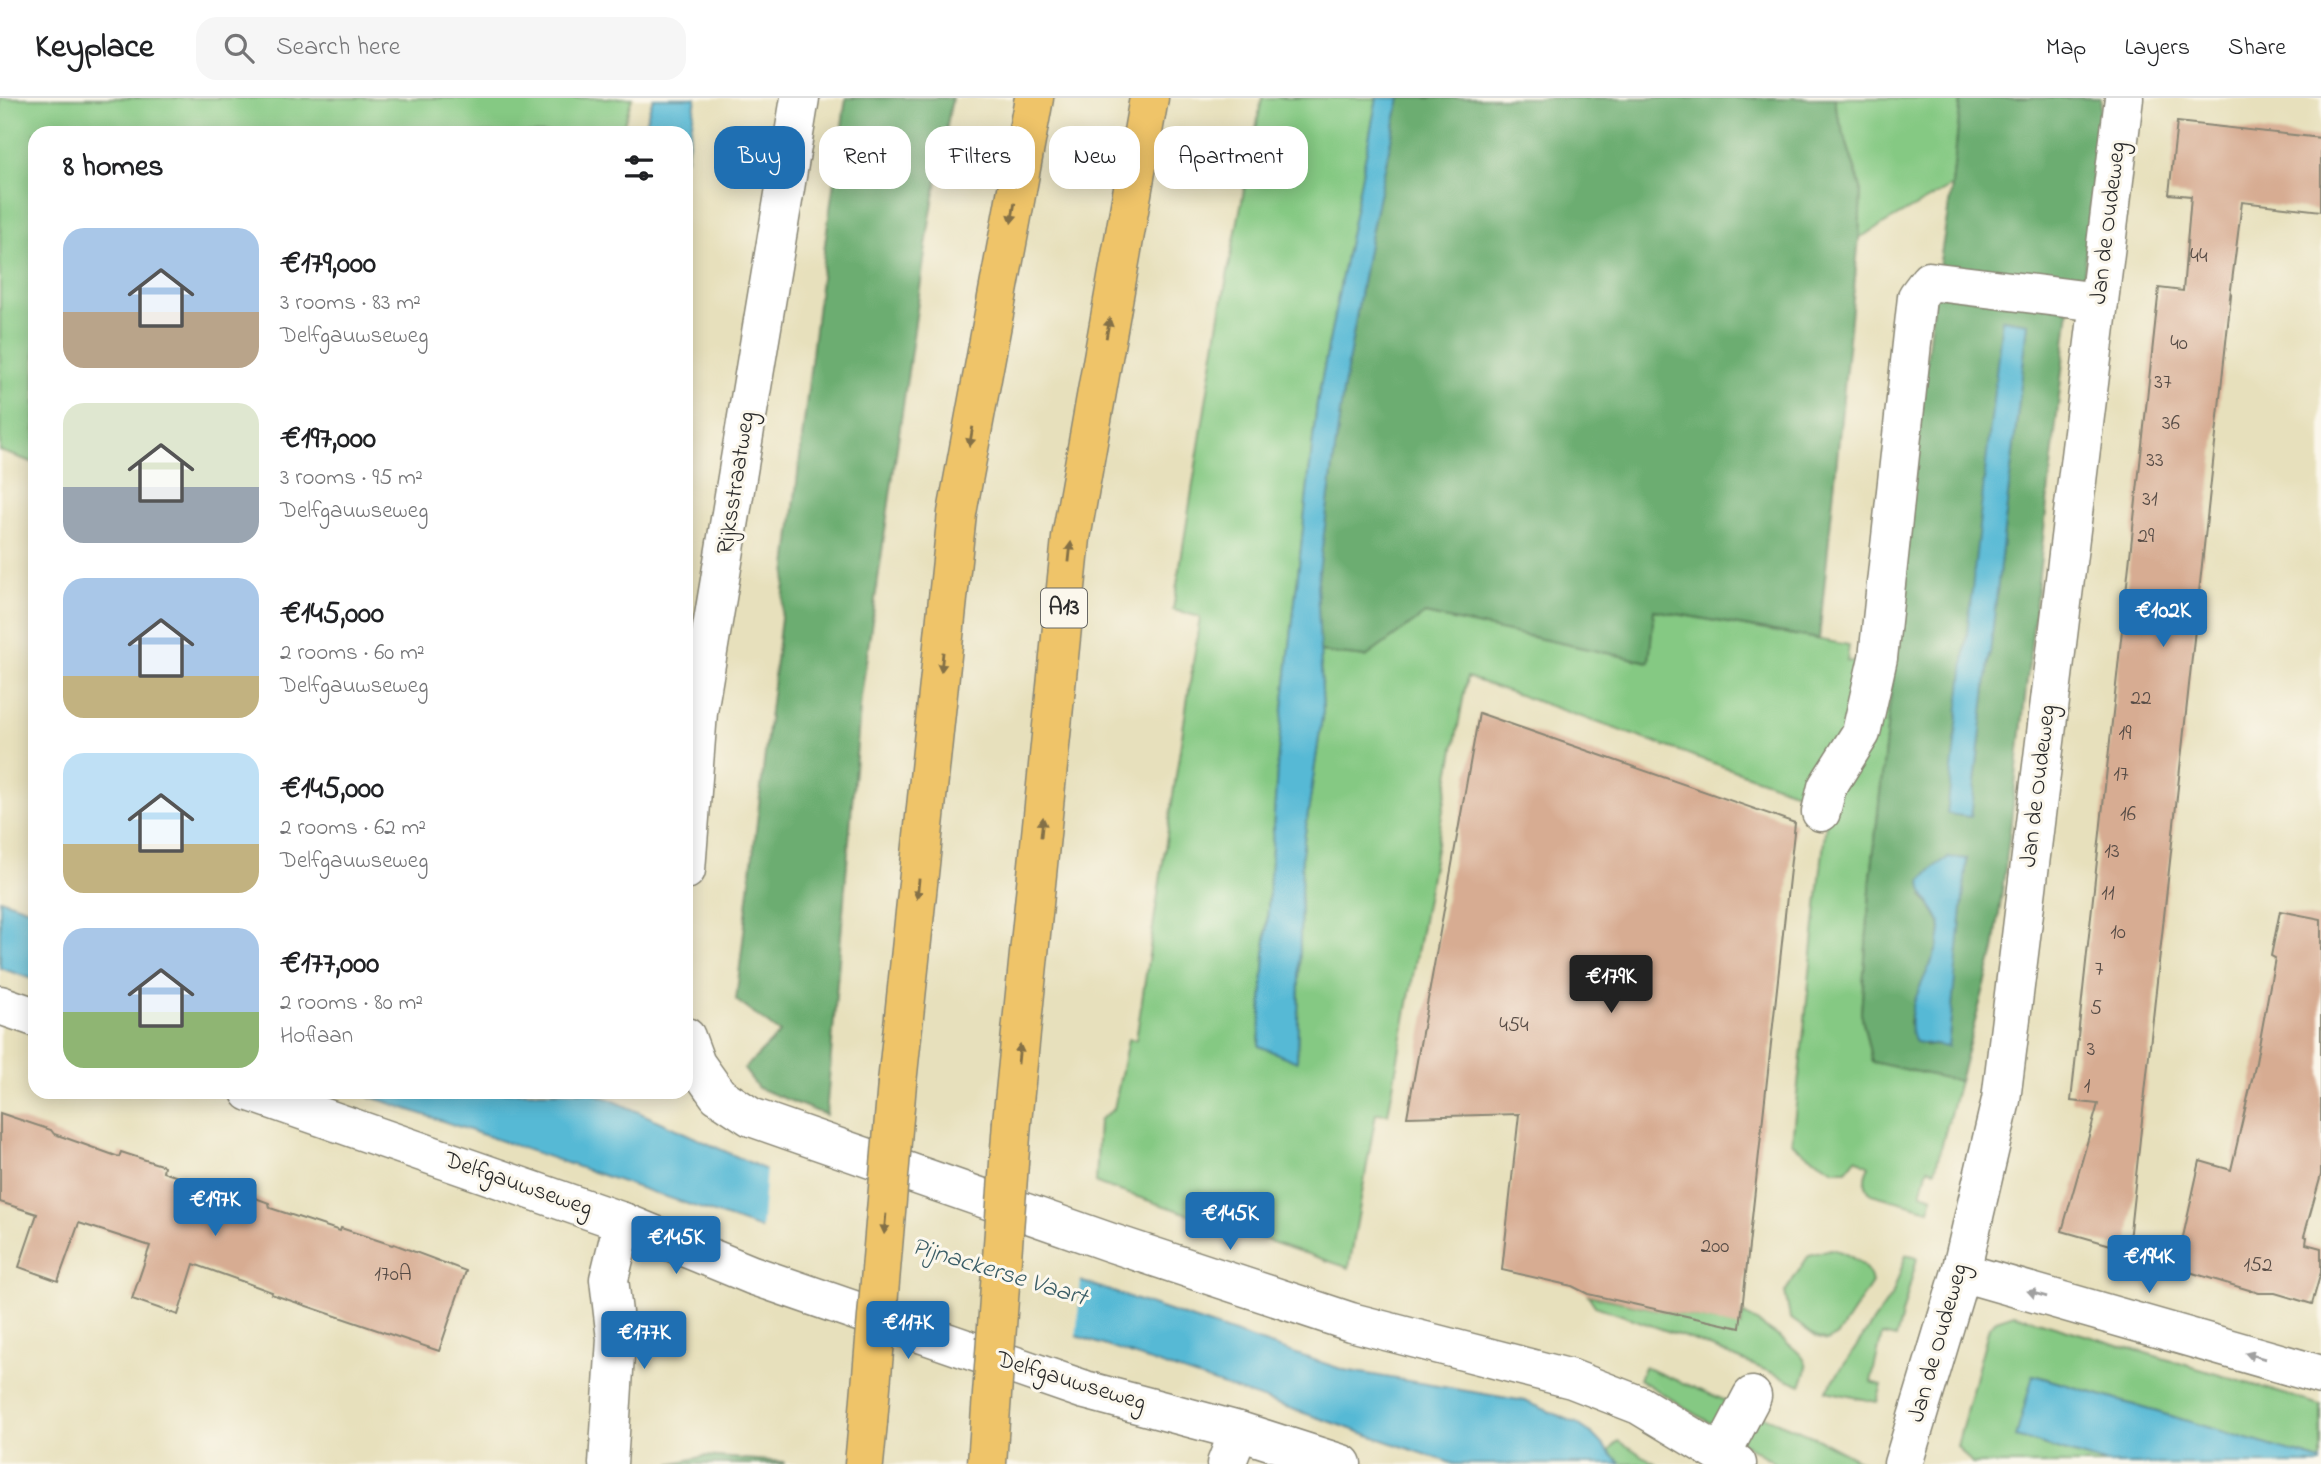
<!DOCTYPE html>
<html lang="en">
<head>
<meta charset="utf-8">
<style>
	body { margin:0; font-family:"Indie Flower",sans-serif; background:#f6f6f6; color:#202124; height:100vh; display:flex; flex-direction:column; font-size:26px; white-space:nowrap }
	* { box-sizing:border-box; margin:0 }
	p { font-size:23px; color:#757577 }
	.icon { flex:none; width:38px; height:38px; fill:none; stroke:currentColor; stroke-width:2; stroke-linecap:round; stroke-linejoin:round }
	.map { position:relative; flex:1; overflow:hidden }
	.panel { position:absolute; left:28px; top:28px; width:665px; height:973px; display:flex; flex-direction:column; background:#fff; border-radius:21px; box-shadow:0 4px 18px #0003 }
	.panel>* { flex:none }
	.top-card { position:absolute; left:714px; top:28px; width:665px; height:63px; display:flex; gap:14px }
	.price { position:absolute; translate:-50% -60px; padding:0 16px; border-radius:7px; background:#1f6fb2; color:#fff; font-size:23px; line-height:46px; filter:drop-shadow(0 2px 4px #0008) }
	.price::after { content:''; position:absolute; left:50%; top:42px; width:21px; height:16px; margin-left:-10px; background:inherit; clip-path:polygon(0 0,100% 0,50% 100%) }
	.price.selected { background:#222; color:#fff }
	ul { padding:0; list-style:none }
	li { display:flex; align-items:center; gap:21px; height:175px; padding:0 35px }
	li span { display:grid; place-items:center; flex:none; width:196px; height:140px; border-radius:21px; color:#555 }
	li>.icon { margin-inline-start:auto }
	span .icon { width:84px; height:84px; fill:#fffc; stroke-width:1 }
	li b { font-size:30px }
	h2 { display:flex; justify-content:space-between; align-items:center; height:84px; padding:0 35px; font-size:30px }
	.chip { padding:0 24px; border-radius:21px; background:#fff; box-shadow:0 4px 18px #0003; font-size:24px; line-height:63px }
	.chip.selected { background:#1f6fb2; color:#fff }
	header { display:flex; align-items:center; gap:42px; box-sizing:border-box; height:98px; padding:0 35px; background:#fff; border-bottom:2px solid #e0e0e0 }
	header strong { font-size:33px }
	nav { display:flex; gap:38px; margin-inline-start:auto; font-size:24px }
	.search { width:490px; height:63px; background:#f6f6f6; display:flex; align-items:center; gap:18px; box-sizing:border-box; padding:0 24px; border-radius:21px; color:#757577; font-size:26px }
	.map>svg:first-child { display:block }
	.green { fill:#85c983; stroke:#587a57; stroke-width:2 }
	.forest { fill:#6cad71; stroke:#4c6c4e; stroke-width:2; fill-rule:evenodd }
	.water { fill:#56b9d5; stroke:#407280; stroke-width:2 }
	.pier { fill:#e7e0bc }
	.building { fill:#d7ac92 }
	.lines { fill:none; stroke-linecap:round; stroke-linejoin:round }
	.minor-casing { stroke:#898674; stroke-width:41 }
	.highway-casing { stroke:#898674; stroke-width:41 }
	.minor { stroke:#fff; stroke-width:38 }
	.highway { stroke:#efc469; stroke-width:38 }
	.highway-bridge-casing { stroke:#898674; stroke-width:41; stroke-linecap:butt }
	.highway-bridge { stroke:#efc469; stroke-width:38 }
	.oneway { fill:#837047 }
	.oneway2 { fill:#a0a0a0 }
	.labels { text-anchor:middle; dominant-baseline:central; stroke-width:6; stroke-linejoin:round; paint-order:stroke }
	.number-label { font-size:21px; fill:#564b45 }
	.shield { fill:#fbf7ec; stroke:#696865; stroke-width:2 }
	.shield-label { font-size:23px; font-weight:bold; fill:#2b2b2b }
	.street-label { font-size:24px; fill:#2b2b2b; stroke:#fbf7ec }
	.water-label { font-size:26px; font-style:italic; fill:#3a5d66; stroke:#fbf7ec }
</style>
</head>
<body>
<header>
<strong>Keyplace</strong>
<div class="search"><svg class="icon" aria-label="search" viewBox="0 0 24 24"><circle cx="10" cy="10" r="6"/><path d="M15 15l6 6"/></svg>Search here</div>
<nav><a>Map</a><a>Layers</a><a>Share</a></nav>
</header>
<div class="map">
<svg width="2321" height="1366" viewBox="0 0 2321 1366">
	<rect width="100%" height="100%" fill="#fbf7ec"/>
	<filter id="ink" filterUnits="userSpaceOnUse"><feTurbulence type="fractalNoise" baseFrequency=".0143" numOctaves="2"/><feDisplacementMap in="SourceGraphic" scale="14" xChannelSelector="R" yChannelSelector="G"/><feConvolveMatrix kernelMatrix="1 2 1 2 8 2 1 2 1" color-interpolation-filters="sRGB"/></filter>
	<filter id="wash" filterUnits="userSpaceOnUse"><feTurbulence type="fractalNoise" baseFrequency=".00686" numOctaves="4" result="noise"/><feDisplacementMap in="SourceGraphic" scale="28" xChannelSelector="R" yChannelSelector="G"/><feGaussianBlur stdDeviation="1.57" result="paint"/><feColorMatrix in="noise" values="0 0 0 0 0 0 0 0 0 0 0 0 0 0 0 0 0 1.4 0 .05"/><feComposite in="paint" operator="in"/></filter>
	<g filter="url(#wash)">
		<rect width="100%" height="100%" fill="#e7e0bc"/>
		<g class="green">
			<polygon points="0,0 632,0 621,35 35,35 35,365 0,353"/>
			<path d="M 1262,0 L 1377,0 L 1317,305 L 1278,656 L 1259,948 L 1297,963 L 1302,756 L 1323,613 L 1320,554 L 1366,559 L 1424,516 L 1649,564 L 1654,512 L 1849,547 L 1847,563 L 1894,567 L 1871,779 L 1861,915 L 1872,964 L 1959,983 L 1935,1072 L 1928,1070 L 1921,1095 L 1933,1099 L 1929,1112 L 1871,1096 C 1864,1086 1863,1079 1869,1068 L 1856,1060 L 1846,1072 L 1834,1072 L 1796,1049 L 1792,1044 L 1828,705 L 1467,579 L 1388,1016 L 1376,1015 L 1349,1170 L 1096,1085 L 1099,1022 L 1114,1011 L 1128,941 L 1136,942 L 1200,519 L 1173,512 L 1221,210 Z"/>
			<polygon points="1835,0 1961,0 1952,88 1859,140 1861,90 1835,8"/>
			<path d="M 1831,1151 C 1846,1154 1871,1168 1872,1185 L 1838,1237 L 1827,1243 L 1818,1240 L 1790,1220 L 1785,1194 L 1809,1157 Z"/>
			<polygon points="1906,1157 1917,1160 1896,1240 1882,1237 1871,1284 1882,1287 1877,1304 1826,1293 1893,1195"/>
			<path d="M 1588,1197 L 1741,1229 L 1743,1215 C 1757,1225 1801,1250 1806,1265 C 1808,1273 1804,1280 1801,1287 L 1693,1242 L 1595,1208 Z"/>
			<polygon points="2014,1216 2321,1307 2321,1363 2034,1277 2016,1339 2108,1366 1972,1366 1957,1348 1989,1229 1996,1222"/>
			<polygon points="1644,1269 1819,1341 1866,1366 1777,1366 1639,1281"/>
			<polygon points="1619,1343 1656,1366 1621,1366 1609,1353"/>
		</g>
		<g class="forest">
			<polygon points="846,0 952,0 930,121 861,599 826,1017 758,990 744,971 780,935 736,902 825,146"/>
			<polygon points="1400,0 1835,0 1835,8 1861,90 1859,140 1819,541 1654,512 1649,564 1425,516 1366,559 1320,554 1317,488 1342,300 1370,140"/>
			<polygon points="1961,0 2101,0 2083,188 1939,169 1952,88"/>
			<path d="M 1934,196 L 2069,211 L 2009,741 L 1994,853 L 1959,983 L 1872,964 L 1861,915 L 1871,779 ZM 2003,221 L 2028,225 L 1971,719 L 1948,716 ZM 1967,761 L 1948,948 L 1924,947 L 1909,925 C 1913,900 1946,848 1940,826 C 1938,816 1928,806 1923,798 Z"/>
			<polygon points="705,1358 784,1364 784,1366 670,1366"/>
		</g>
		<g class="water">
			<polygon points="653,0 696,0 686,62 686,35 642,35"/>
			<polygon points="1377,0 1400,0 1370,140 1342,300 1317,488 1323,613 1302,756 1297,964 1259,948 1278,656 1317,305"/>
			<polygon points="2002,221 2028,225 1971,719 1947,716"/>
			<path d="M 1949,759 L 1967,761 L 1948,949 L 1915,944 C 1897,910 1938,868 1941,832 C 1942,815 1921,803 1921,783 L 1934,769 Z"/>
			<polygon points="0,801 35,813 35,882 0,870"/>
			<polygon points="357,994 589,994 612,1002 808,1091 1344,1272 1525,1303 1576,1325 1591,1335 1621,1366 1454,1366"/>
			<polygon points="2033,1277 2321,1363 2321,1366 2108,1366 2016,1339"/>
		</g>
		<polygon class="pier" points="766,1069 809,1088 1081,1181 1076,1243 761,1136"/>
		<g id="blocks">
			<g class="building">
				<polygon points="2177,24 2321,40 2321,113 2242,104 2230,199 2231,198 2128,1152 2062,1133 2098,1006 2071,1003 2159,190 2183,193 2191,98 2169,96"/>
				<polygon points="1479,615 1795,725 1740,1230 1588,1196 1572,1188 1502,1172 1519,1016 1407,1019"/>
				<polygon points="2280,813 2321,821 2321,1077 2304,1138 2307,1139 2306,1146 2321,1150 2321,1174 2312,1206 2275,1195 2259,1195 2176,1170 2200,1063 2231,1072 2256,964 2275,860 2271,858"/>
				<polygon points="0,1015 51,1032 54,1036 66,1040 119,1059 121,1054 164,1068 163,1074 227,1095 231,1091 269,1105 270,1110 340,1133 341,1130 392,1147 394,1146 466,1173 439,1253 271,1196 272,1194 194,1166 178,1217 132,1201 150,1148 79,1125 58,1183 19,1169 37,1116 0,1104"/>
			</g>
		</g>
	</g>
	<g filter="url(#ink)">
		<use href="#blocks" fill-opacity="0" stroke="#898674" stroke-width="2"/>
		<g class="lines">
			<g class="minor-casing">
				<g id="minor">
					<polyline points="1821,714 1827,689 1861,635 1878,560 1917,199 1929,183 2099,204"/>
					<polyline points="686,772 698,614 800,0"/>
					<polyline points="0,907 35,919"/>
					<polyline points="686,939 696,966 718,997 751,1019 1109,1144 1351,1224 1572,1281 1639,1307 1737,1366"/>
					<polyline points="250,994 623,1124 752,1177 1085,1292 1239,1333 1342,1366"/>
					<polyline points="1961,1174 2321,1277"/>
					<polyline points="1721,1357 1752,1298"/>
					<polyline points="608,1366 616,1241 609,1181 623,1124"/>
					<polyline points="1226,1366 1239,1333"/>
					<polyline points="1903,1366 1961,1174 2001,1002 2124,0"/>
				</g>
			</g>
			<g class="highway-casing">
				<g id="highway">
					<polyline points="897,985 957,415 1034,0"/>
					<polyline points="1012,1024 1071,440 1149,0"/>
					<polyline points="864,1366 868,1324"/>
				</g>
			</g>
			<use href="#minor" class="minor"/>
			<use href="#highway" class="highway"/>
			<g class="highway-bridge-casing">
				<g id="highway-bridge">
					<polyline points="868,1324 897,985"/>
					<polyline points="987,1365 1012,1024"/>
				</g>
			</g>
			<use href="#highway-bridge" class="highway-bridge"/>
		</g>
		<defs><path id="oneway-solid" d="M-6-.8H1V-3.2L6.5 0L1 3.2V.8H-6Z" transform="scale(1.75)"/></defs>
		<g class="oneway">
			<use href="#oneway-solid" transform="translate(1013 115) rotate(100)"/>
			<use href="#oneway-solid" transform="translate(1108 230) rotate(-80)"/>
			<use href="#oneway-solid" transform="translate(971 339) rotate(100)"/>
			<use href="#oneway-solid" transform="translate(1070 454) rotate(-84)"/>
			<use href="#oneway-solid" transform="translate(942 564) rotate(96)"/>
			<use href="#oneway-solid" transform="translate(1042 729) rotate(-84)"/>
			<use href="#oneway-solid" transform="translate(918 791) rotate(96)"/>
			<use href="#oneway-solid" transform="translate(1019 956) rotate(-84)"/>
			<use href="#oneway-solid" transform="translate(885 1126) rotate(95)"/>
		</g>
		<g class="oneway2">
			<use href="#oneway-solid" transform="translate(2037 1196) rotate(-164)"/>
			<use href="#oneway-solid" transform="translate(2255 1258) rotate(-164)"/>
		</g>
	</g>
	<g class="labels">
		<g class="number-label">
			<text x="2199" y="159">44</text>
			<text x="2179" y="246">40</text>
			<text x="2163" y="285">37</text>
			<text x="2171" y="326">36</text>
			<text x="2155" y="363">33</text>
			<text x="2150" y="402">31</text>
			<text x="2146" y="439">29</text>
			<text x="2141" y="601">22</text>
			<text x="2125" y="636">19</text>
			<text x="2121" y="677">17</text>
			<text x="2128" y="717">16</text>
			<text x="2112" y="754">13</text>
			<text x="2108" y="796">11</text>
			<text x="2118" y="835">10</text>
			<text x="2099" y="872">7</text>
			<text x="2096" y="911">5</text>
			<text x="1514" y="928">454</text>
			<text x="2091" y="952">3</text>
			<text x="2087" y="989">1</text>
			<text x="1715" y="1149">200</text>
			<text x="2258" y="1168">152</text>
			<text x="393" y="1177">170A</text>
		</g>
		<rect class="shield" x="1041" y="490.5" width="46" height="39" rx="5"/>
		<g class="shield-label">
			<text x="1064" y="510">A13</text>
		</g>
		<g class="street-label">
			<text transform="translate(2109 125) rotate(-83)">Jan de Oudeweg</text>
			<text transform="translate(737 385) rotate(-81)">Rijksstraatweg</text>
			<text transform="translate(2039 688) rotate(-83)">Jan de Oudeweg</text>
			<text transform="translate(518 1087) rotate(19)">Delfgauwseweg</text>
			<text transform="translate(1939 1245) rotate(-74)">Jan de Oudeweg</text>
			<text transform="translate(1071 1284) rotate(17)">Delfgauwseweg</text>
		</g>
		<g class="water-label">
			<text transform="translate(999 1175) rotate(17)">Pijnackerse Vaart</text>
		</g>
	</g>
</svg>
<b class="price" style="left:2163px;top:551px">€102K</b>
<b class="price selected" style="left:1611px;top:917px">€179K</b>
<b class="price" style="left:215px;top:1140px">€197K</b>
<b class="price" style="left:1230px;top:1154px">€145K</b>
<b class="price" style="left:676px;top:1178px">€145K</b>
<b class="price" style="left:2149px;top:1197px">€194K</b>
<b class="price" style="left:908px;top:1263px">€117K</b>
<b class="price" style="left:644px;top:1273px">€177K</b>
<div class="top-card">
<a class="chip selected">Buy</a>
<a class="chip">Rent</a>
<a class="chip">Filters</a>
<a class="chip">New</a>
<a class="chip">Apartment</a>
</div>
<section class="panel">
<h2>8 homes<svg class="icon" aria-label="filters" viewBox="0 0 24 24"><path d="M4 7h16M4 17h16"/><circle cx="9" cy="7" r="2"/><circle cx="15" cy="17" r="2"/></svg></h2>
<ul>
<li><span style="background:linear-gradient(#a9c7e8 60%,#b9a48a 0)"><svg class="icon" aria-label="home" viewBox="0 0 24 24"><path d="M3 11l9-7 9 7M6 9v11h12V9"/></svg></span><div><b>€179,000</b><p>3 rooms · 83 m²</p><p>Delfgauwseweg</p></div></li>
<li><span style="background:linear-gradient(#dfe7d0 60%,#9aa5b1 0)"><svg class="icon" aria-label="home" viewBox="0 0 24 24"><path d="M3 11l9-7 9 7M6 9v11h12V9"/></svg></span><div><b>€197,000</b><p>3 rooms · 95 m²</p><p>Delfgauwseweg</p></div></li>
<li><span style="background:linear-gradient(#a9c7e8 70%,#c2b280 0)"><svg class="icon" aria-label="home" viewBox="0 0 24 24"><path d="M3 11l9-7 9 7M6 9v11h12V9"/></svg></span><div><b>€145,000</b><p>2 rooms · 60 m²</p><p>Delfgauwseweg</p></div></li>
<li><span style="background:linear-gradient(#bfe0f5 65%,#c2b280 0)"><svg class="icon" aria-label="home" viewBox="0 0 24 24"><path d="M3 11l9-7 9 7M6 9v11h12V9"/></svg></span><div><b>€145,000</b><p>2 rooms · 62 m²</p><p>Delfgauwseweg</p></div></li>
<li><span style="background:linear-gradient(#a9c7e8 60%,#8fb573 0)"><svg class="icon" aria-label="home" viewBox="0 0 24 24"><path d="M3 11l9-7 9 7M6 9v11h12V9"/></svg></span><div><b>€177,000</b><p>2 rooms · 80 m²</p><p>Hoflaan</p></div></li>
</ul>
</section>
</div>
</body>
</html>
